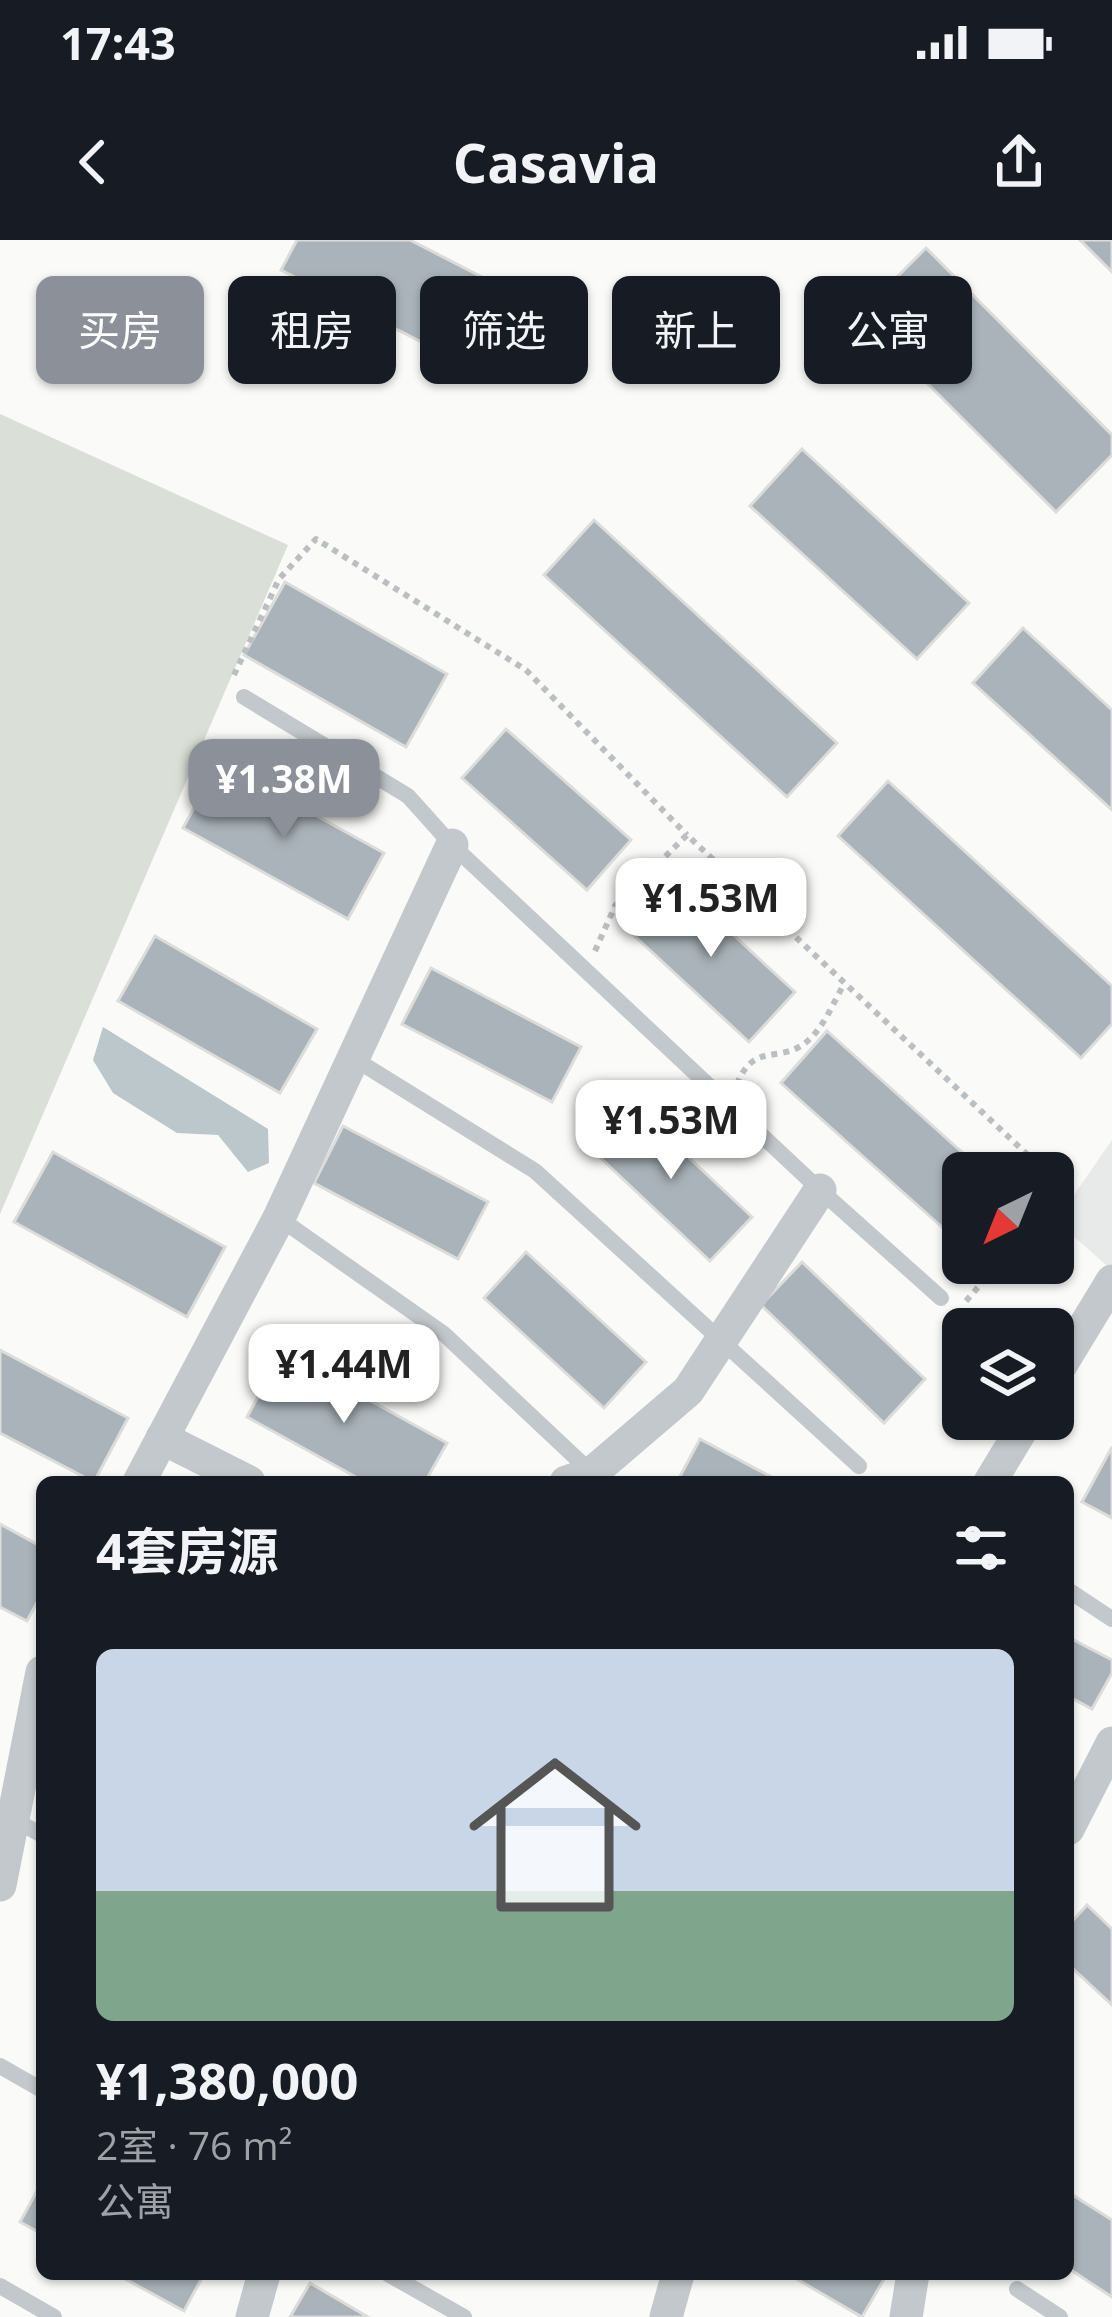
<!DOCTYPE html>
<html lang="zh">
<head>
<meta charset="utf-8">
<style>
	body { margin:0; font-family:"Open Sans","Noto Sans SC",sans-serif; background:#242831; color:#f1f3f6; height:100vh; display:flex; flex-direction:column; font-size:45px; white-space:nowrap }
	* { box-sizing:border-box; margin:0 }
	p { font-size:39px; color:#9ea1a6 }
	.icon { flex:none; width:66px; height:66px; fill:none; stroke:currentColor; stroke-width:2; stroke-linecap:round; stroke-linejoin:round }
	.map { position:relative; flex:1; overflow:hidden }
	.sheet { position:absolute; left:36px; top:1236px; width:1038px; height:804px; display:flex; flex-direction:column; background:#171b24; border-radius:18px; box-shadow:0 3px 9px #0004 }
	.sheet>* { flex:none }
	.hud { position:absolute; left:36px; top:36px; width:1041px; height:108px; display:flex; gap:24px }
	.needle { width:78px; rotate:223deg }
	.controls { position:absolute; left:942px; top:912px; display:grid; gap:24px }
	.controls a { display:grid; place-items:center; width:132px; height:132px; border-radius:18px; background:#171b24; box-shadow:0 3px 9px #0004; font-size:60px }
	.price { position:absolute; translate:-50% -102px; padding:0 27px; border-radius:24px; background:#fff; color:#222; font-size:39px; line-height:78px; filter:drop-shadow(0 3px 6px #0008) }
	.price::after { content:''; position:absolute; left:50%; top:72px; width:36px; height:27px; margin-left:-18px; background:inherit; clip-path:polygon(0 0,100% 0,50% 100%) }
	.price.on { background:#8c9099; color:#fff }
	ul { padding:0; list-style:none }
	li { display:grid; align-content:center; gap:24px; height:636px; padding:0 60px }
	li span { display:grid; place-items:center; height:372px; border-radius:18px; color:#555 }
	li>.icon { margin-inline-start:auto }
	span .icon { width:216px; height:216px; fill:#fffc; stroke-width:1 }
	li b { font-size:51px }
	h2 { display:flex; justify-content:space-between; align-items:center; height:144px; padding:0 60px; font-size:51px }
	.pill { padding:0 42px; border-radius:18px; background:#171b24; box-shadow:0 3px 9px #0004; font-size:42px; line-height:108px }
	.pill.on { background:#8c9099; color:#fff }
	.status { display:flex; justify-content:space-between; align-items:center; height:84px; padding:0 60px; background:#171b24; direction:ltr }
	.status svg { height:33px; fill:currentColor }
	header { display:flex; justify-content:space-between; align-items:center; height:156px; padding:0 60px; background:#171b24; font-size:54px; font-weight:700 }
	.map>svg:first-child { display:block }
	.built { fill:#e8e9e9 }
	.green { fill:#dadfd7 }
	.water { fill:#bbc7cb }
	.building { fill:#aab3b9; stroke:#dcdcda; stroke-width:3 }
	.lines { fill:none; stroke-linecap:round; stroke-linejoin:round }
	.path { stroke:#bbbfc2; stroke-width:6; stroke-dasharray:6 6; stroke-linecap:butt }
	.service { stroke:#c3c8cc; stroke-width:16 }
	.minor { stroke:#c3c8cc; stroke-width:33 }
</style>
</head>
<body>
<div class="status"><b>17:43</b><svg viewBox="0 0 49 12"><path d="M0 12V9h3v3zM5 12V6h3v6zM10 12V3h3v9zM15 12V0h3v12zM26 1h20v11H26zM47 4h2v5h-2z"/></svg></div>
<header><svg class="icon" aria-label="back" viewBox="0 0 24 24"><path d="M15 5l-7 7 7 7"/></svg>Casavia<svg class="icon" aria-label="share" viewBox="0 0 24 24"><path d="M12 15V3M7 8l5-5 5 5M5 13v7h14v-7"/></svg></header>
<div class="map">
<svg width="1112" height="2077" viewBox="0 0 1112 2077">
	<rect width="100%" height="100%" fill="#fafaf8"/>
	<polygon class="built" points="1112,900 1112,1030 1056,981"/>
	<polygon class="green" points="0,174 288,305 0,974"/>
	<polygon class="water" points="103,787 268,889 269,923 248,932 218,895 177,893 113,853 93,820"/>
	<g class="building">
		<polygon points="297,0 410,0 521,57 482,133 281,30"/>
		<polygon points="1080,0 1112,0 1112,32"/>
		<polygon points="926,8 1112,195 1112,215 1056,272 859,75"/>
		<polygon points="802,209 969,363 917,419 750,266"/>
		<polygon points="594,280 837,503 787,557 544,335"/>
		<polygon points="285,342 447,434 406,507 244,415"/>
		<polygon points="1023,388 1112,470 1112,570 973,443"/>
		<polygon points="506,489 631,600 587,650 462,538"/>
		<polygon points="219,522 384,613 348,679 183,588"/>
		<polygon points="888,541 1112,746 1112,784 1081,818 838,596"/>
		<polygon points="673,639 795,752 749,802 627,689"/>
		<polygon points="155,696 317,789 280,853 118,761"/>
		<polygon points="431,728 581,807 552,862 402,784"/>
		<polygon points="827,791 985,933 963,933 963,1006 781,843"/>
		<polygon points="632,864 752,977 710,1021 590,908"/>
		<polygon points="343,886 488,962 458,1019 314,943"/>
		<polygon points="53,912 225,1007 187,1077 14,982"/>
		<polygon points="526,1012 646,1122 604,1168 484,1058"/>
		<polygon points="802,1022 925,1139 884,1183 761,1065"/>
		<polygon points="0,1110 128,1178 94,1242 0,1193"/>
		<polygon points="282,1112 447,1203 425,1242 365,1242 247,1177"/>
		<polygon points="700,1199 781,1242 677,1242"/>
		<polygon points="1112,1207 1112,1278 1082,1262"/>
		<polygon points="0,1284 42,1307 42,1353 27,1381 0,1367"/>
		<polygon points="1068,1397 1112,1420 1112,1433 1092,1469 1068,1456"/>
		<polygon points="1087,1665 1112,1689 1112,1765 1068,1724 1068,1686"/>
		<polygon points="42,1942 42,1994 20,1982"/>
		<polygon points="1068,1952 1112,1980 1112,2057 1068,2028"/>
		<polygon points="116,2034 204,2034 184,2071"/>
		<polygon points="788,2034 887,2034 862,2077"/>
		<polygon points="310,2043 368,2077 290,2077"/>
	</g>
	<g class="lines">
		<g class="path">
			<polyline points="234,435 279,339 316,299 526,430 687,595"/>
			<polyline points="595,711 615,666 687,595 1047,933"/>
			<path d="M 737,844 C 753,805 773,821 799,807 C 821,795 832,765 844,744"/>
			<polyline points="1053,939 1063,950 1053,961"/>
			<polyline points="966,1061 999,1023"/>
		</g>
		<g class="service">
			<polyline points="244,457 408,556 452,605 820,950 941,1058"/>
			<polyline points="353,818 535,931 859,1226"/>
			<polyline points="279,978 444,1094 592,1233"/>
			<polyline points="1068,1350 1112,1379"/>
			<polyline points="13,1579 42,1595"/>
			<polyline points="0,1826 42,1850"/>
			<polyline points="388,2034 464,2077"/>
			<polyline points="0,2046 54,2077"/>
			<polyline points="1017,2049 1060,2077"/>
		</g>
		<g class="minor">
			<polyline points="1053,1138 1112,1041"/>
			<polyline points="162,1198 249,1242"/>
			<polyline points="139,1242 279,978 452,605"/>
			<polyline points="566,1242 592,1233 688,1151 820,950"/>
			<polyline points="990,1242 1028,1179"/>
			<polyline points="1068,1589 1112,1503"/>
			<polyline points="0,1645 42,1432"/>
			<polyline points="252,2077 264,2034"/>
			<polyline points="666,2077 678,2034"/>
			<polyline points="906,2077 913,2034"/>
		</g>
	</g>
</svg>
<div class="controls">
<a><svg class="needle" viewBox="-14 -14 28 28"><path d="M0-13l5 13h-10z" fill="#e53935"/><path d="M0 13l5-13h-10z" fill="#9ea1a6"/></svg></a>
<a><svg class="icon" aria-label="layers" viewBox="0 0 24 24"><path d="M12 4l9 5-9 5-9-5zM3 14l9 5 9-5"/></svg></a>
</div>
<b class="price on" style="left:284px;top:601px">¥1.38M</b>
<b class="price" style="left:711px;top:720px">¥1.53M</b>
<b class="price" style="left:671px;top:942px">¥1.53M</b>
<b class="price" style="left:344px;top:1186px">¥1.44M</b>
<div class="hud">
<a class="pill on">买房</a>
<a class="pill">租房</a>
<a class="pill">筛选</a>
<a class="pill">新上</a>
<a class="pill">公寓</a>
</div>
<section class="sheet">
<h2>4套房源<svg class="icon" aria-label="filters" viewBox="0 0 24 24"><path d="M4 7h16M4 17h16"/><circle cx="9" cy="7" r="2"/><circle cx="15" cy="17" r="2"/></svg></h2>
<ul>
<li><span style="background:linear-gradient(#c9d6e8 65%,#7fa58c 0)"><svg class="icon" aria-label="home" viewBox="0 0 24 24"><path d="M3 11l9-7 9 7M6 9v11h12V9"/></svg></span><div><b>¥1,380,000</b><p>2室 · 76 m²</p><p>公寓</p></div></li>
</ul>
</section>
</div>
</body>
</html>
